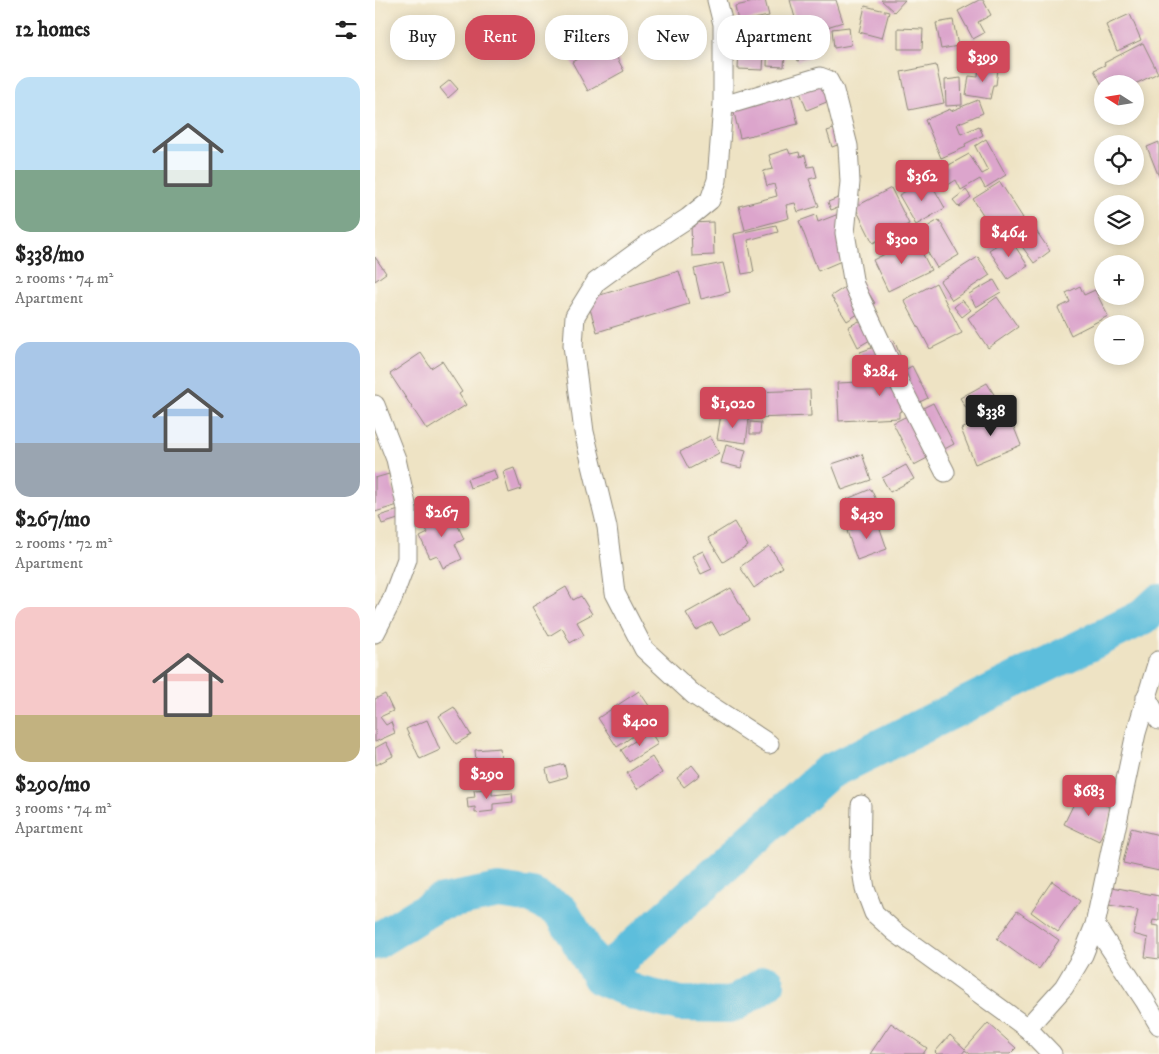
<!DOCTYPE html>
<html lang="en">
<head>
<meta charset="utf-8">
<style>
	body { margin:0; font-family:"IM FELL DW Pica",serif; background:#f6f6f6; color:#222; height:100vh; display:flex; flex-direction:column; font-size:19px; white-space:nowrap }
	* { box-sizing:border-box; margin:0 }
	p { font-size:16px; color:#767676 }
	.icon { flex:none; width:28px; height:28px; fill:none; stroke:currentColor; stroke-width:2; stroke-linecap:round; stroke-linejoin:round }
	.map { position:relative; flex:1; overflow:hidden }
	.sheet { display:flex; flex-direction:column; background:#fff; width:375px }
	.sheet>* { flex:none }
	.hud { position:absolute; left:15px; top:15px; width:475px; height:45px; display:flex; gap:10px }
	.needle { width:32px; rotate:282deg }
	.fabs { position:absolute; left:719px; top:75px; display:grid; gap:10px }
	.fabs a { display:grid; place-items:center; width:50px; height:50px; border-radius:50%; background:#fff; box-shadow:0 2px 12px #0003; font-size:25px }
	.price { position:absolute; translate:-50% -42px; padding:0 11px; border-radius:5px; background:#d1495b; color:#fff; font-size:16px; line-height:32px; filter:drop-shadow(0 1px 2px #0008) }
	.price::after { content:''; position:absolute; left:50%; top:30px; width:15px; height:11px; margin-left:-8px; background:inherit; clip-path:polygon(0 0,100% 0,50% 100%) }
	.price.on { background:#222; color:#fff }
	ul { padding:0; list-style:none }
	li { display:grid; align-content:center; gap:10px; height:265px; padding:0 15px }
	li span { display:grid; place-items:center; height:155px; border-radius:15px; color:#555 }
	li>.icon { margin-inline-start:auto }
	span .icon { width:90px; height:90px; fill:#fffc; stroke-width:1 }
	li b { font-size:21px }
	h2 { display:flex; justify-content:space-between; align-items:center; height:60px; padding:0 15px; font-size:21px }
	.tag { padding:0 18px; border-radius:20px; background:#fff; box-shadow:0 2px 12px #0003; font-size:18px; line-height:45px }
	.tag.on { background:#d1495b; color:#fff }
	main { display:flex; flex:1; min-height:0 }
	.map>svg:first-child { display:block }
	.lines { fill:none; stroke-linecap:round; stroke-linejoin:round }
	.river { stroke:#5dbedc; stroke-width:36 }
	.building { fill:#dca5cc }
	.street-casing { stroke:#8c8778; stroke-width:21 }
	.street { stroke:#fff; stroke-width:19 }
</style>
</head>
<body>
<main>
<section class="sheet">
<h2>12 homes<svg class="icon" aria-label="filters" viewBox="0 0 24 24"><path d="M4 7h16M4 17h16"/><circle cx="9" cy="7" r="2"/><circle cx="15" cy="17" r="2"/></svg></h2>
<ul>
<li><span style="background:linear-gradient(#bfe0f5 60%,#7fa58c 0)"><svg class="icon" aria-label="home" viewBox="0 0 24 24"><path d="M3 11l9-7 9 7M6 9v11h12V9"/></svg></span><div><b>$338/mo</b><p>2 rooms · 74 m²</p><p>Apartment</p></div></li>
<li><span style="background:linear-gradient(#a9c7e8 65%,#9aa5b1 0)"><svg class="icon" aria-label="home" viewBox="0 0 24 24"><path d="M3 11l9-7 9 7M6 9v11h12V9"/></svg></span><div><b>$267/mo</b><p>2 rooms · 72 m²</p><p>Apartment</p></div></li>
<li><span style="background:linear-gradient(#f6c9c9 70%,#c2b280 0)"><svg class="icon" aria-label="home" viewBox="0 0 24 24"><path d="M3 11l9-7 9 7M6 9v11h12V9"/></svg></span><div><b>$290/mo</b><p>3 rooms · 74 m²</p><p>Apartment</p></div></li>
</ul>
</section>
<div class="map">
<svg width="784" height="1054" viewBox="0 0 784 1054">
	<rect width="100%" height="100%" fill="#fbf7ec"/>
	<filter id="ink" filterUnits="userSpaceOnUse"><feTurbulence type="fractalNoise" baseFrequency=".02" numOctaves="2"/><feDisplacementMap in="SourceGraphic" scale="10" xChannelSelector="R" yChannelSelector="G"/><feConvolveMatrix kernelMatrix="1 2 1 2 8 2 1 2 1" color-interpolation-filters="sRGB"/></filter>
	<filter id="wash" filterUnits="userSpaceOnUse"><feTurbulence type="fractalNoise" baseFrequency=".0096" numOctaves="4" result="noise"/><feDisplacementMap in="SourceGraphic" scale="20" xChannelSelector="R" yChannelSelector="G"/><feGaussianBlur stdDeviation="1.12" result="paint"/><feColorMatrix in="noise" values="0 0 0 0 0 0 0 0 0 0 0 0 0 0 0 0 0 1.4 0 .05"/><feComposite in="paint" operator="in"/></filter>
	<g filter="url(#wash)">
		<rect width="100%" height="100%" fill="#eee3c4"/>
		<g class="lines">
			<g class="river">
				<polyline points="0,942 63,903 124,891 157,896 186,911 225,977 261,993 305,1004 357,1005 392,983"/>
				<polyline points="225,977 452,773 768,617 784,602"/>
			</g>
		</g>
		<g id="blocks">
			<g class="building">
				<polygon points="389,0 390,0 394,16 363,22 360,6"/>
				<polygon points="415,0 461,0 468,22 452,27 454,33 434,40 439,56 423,61 415,35 424,32"/>
				<polygon points="506,0 530,0 519,12"/>
				<polygon points="604,0 608,0 616,15 603,22 609,33 598,39 583,11"/>
				<polygon points="490,6 514,12 507,38 484,32"/>
				<polygon points="755,14 766,40 742,51 731,25"/>
				<polygon points="578,20 583,46 566,49 561,23"/>
				<polygon points="474,27 476,45 459,48 457,29"/>
				<polygon points="523,28 548,29 547,49 523,49"/>
				<polygon points="365,30 390,31 388,70 363,69"/>
				<polygon points="393,34 411,35 409,67 392,66"/>
				<polygon points="233,41 249,71 213,91 197,62"/>
				<polygon points="768,43 783,73 760,84 728,84 728,87 719,70 730,65 729,63"/>
				<polygon points="561,65 569,103 534,110 526,72"/>
				<polygon points="604,66 623,69 621,85 618,85 615,99 591,95 594,76 603,77"/>
				<polygon points="449,74 459,99 432,110 422,85"/>
				<polygon points="586,78 587,105 571,106 570,80"/>
				<polygon points="75,80 83,89 73,98 65,88"/>
				<polygon points="414,86 423,124 365,138 356,100"/>
				<polygon points="603,100 608,113 582,124 586,134 604,126 608,135 590,144 591,147 566,158 550,120 575,109 576,111"/>
				<polygon points="468,126 473,141 457,147 452,131"/>
				<polygon points="611,139 631,175 610,188 605,179 586,190 581,180 573,185 565,170 594,154 607,174 613,171 600,146"/>
				<polygon points="784,142 784,177 772,147"/>
				<polygon points="413,149 415,154 424,152 425,157 430,155 433,167 439,166 442,177 434,179 444,206 423,212 420,203 411,205 414,218 370,230 364,206 402,196 399,184 392,186 388,171 398,169 394,155"/>
				<polygon points="553,178 570,208 541,225 524,195"/>
				<polygon points="625,182 648,218 621,235 598,199"/>
				<polygon points="516,188 534,224 498,243 480,207"/>
				<polygon points="591,190 596,197 584,207 578,200"/>
				<polygon points="468,196 470,205 456,210 453,202"/>
				<polygon points="466,213 471,259 443,271 424,221 441,215 443,222"/>
				<polygon points="564,220 584,255 562,268 541,233"/>
				<polygon points="338,222 339,255 317,256 316,223"/>
				<polygon points="655,222 675,251 659,263 638,234"/>
				<polygon points="401,225 403,232 373,240 379,272 367,274 359,234"/>
				<polygon points="634,237 653,266 633,279 614,250"/>
				<polygon points="540,239 556,270 513,291 498,260"/>
				<polygon points="0,257 11,273 0,281"/>
				<polygon points="603,257 615,275 577,300 565,281"/>
				<polygon points="348,263 355,292 326,299 319,269"/>
				<polygon points="304,271 314,304 222,332 212,299"/>
				<polygon points="484,278 500,303 472,321 456,296"/>
				<polygon points="619,280 626,292 601,307 594,294"/>
				<polygon points="561,283 587,333 555,349 529,300"/>
				<polygon points="705,286 709,295 720,290 733,316 696,335 683,308 695,302 691,293"/>
				<polygon points="622,297 643,327 613,348 593,318"/>
				<polygon points="587,300 596,310 587,317 579,307"/>
				<polygon points="499,313 509,332 483,347 473,327"/>
				<polygon points="519,340 527,360 492,372 485,352"/>
				<polygon points="46,353 56,368 67,361 87,392 84,394 91,405 52,430 15,374"/>
				<polygon points="537,366 553,398 524,412 524,418 464,421 462,383 509,381"/>
				<polygon points="612,383 620,396 593,411 585,398"/>
				<polygon points="435,390 436,416 380,418 379,392"/>
				<polygon points="558,403 579,444 539,465 518,423"/>
				<polygon points="632,410 646,445 600,464 586,429"/>
				<polygon points="346,414 374,419 371,443 342,439"/>
				<polygon points="375,422 386,423 385,434 375,434"/>
				<polygon points="335,436 344,453 314,469 305,452"/>
				<polygon points="351,445 371,450 366,468 346,463"/>
				<polygon points="487,454 496,480 467,490 457,464"/>
				<polygon points="531,465 539,479 515,492 507,478"/>
				<polygon points="139,468 146,489 134,493 128,472"/>
				<polygon points="119,470 122,479 95,488 92,479"/>
				<polygon points="14,474 23,505 0,512 0,478"/>
				<polygon points="496,489 506,511 481,521 472,499"/>
				<polygon points="34,507 36,515 7,524 4,516"/>
				<polygon points="64,509 69,519 78,515 89,539 80,544 87,559 68,568 62,555 55,558 45,537 53,533 46,518"/>
				<polygon points="502,520 512,549 482,560 472,531"/>
				<polygon points="359,522 373,546 348,562 333,538"/>
				<polygon points="394,546 408,567 379,588 365,567"/>
				<polygon points="328,551 337,569 326,574 317,556"/>
				<polygon points="191,587 198,600 206,596 217,614 202,622 209,635 195,643 187,628 174,636 157,607"/>
				<polygon points="356,588 374,620 345,636 337,622 321,630 311,613"/>
				<polygon points="264,691 283,719 242,747 223,718"/>
				<polygon points="10,694 18,711 5,717 11,725 16,722 20,733 0,742 0,699"/>
				<polygon points="79,707 96,735 81,744 64,716"/>
				<polygon points="52,720 65,750 45,759 31,729"/>
				<polygon points="275,731 283,744 254,762 246,750"/>
				<polygon points="11,742 18,756 1,765 0,748"/>
				<polygon points="125,748 126,760 101,762 100,750"/>
				<polygon points="277,757 287,773 262,789 252,773"/>
				<polygon points="189,764 192,777 174,782 171,769"/>
				<polygon points="317,765 325,775 309,787 302,778"/>
				<polygon points="117,789 117,795 137,793 138,802 118,804 118,811 100,813 100,807 93,808 92,798 100,797 99,790"/>
				<polygon points="704,793 739,809 724,841 689,824"/>
				<polygon points="756,828 784,835 784,871 748,863"/>
				<polygon points="677,881 705,901 683,932 656,912"/>
				<polygon points="732,886 784,896 784,921 778,920 777,925 784,926 784,959 770,957 773,938 758,934 763,910 728,904"/>
				<polygon points="642,911 684,940 664,969 622,939"/>
				<polygon points="516,1023 552,1048 548,1054 495,1054"/>
				<polygon points="613,1023 641,1048 635,1054 595,1054 590,1050 587,1054 562,1054 560,1052 575,1035 590,1049"/>
			</g>
		</g>
	</g>
	<g filter="url(#ink)">
		<use href="#blocks" fill-opacity="0" stroke="#8c8778" stroke-width="1"/>
		<g class="lines">
			<g class="street-casing">
				<g id="street">
					<polyline points="342,0 348,24 348,106 342,180 335,200 313,218 273,244 221,282 200,316 198,345 209,432 232,527 240,593 269,649 319,695 394,744"/>
					<polyline points="348,106 445,77 453,80 459,91 473,146 475,182 470,233 479,285 527,388 570,472"/>
					<polyline points="0,405 21,459 32,509 32,559 16,602 0,633"/>
					<polyline points="771,697 784,720"/>
					<polyline points="486,805 485,858 490,889 499,913 520,932 652,1028 677,1054"/>
					<polyline points="720,925 770,1001 784,1025"/>
					<polyline points="652,1028 689,987 708,955 720,925 761,733 783,661"/>
				</g>
			</g>
			<use href="#street" class="street"/>
		</g>
	</g>
</svg>
<div class="fabs">
<a><svg class="needle" viewBox="-14 -14 28 28"><path d="M0-13l5 13h-10z" fill="#e53935"/><path d="M0 13l5-13h-10z" fill="#767676"/></svg></a>
<a><svg class="icon" aria-label="locate" viewBox="0 0 24 24"><circle cx="12" cy="12" r="6"/><path d="M12 2v4M12 18v4M2 12h4M18 12h4"/></svg></a>
<a><svg class="icon" aria-label="layers" viewBox="0 0 24 24"><path d="M12 4l9 5-9 5-9-5zM3 14l9 5 9-5"/></svg></a>
<a>+</a>
<a>−</a>
</div>
<b class="price" style="left:608px;top:83px">$399</b>
<b class="price" style="left:547px;top:202px">$362</b>
<b class="price" style="left:634px;top:258px">$464</b>
<b class="price" style="left:527px;top:265px">$300</b>
<b class="price" style="left:505px;top:397px">$284</b>
<b class="price" style="left:358px;top:429px">$1,020</b>
<b class="price on" style="left:616px;top:437px">$338</b>
<b class="price" style="left:67px;top:538px">$267</b>
<b class="price" style="left:492px;top:540px">$430</b>
<b class="price" style="left:265px;top:747px">$400</b>
<b class="price" style="left:112px;top:800px">$290</b>
<b class="price" style="left:714px;top:817px">$683</b>
<div class="hud">
<a class="tag">Buy</a>
<a class="tag on">Rent</a>
<a class="tag">Filters</a>
<a class="tag">New</a>
<a class="tag">Apartment</a>
</div>
</div>
</main>
</body>
</html>
